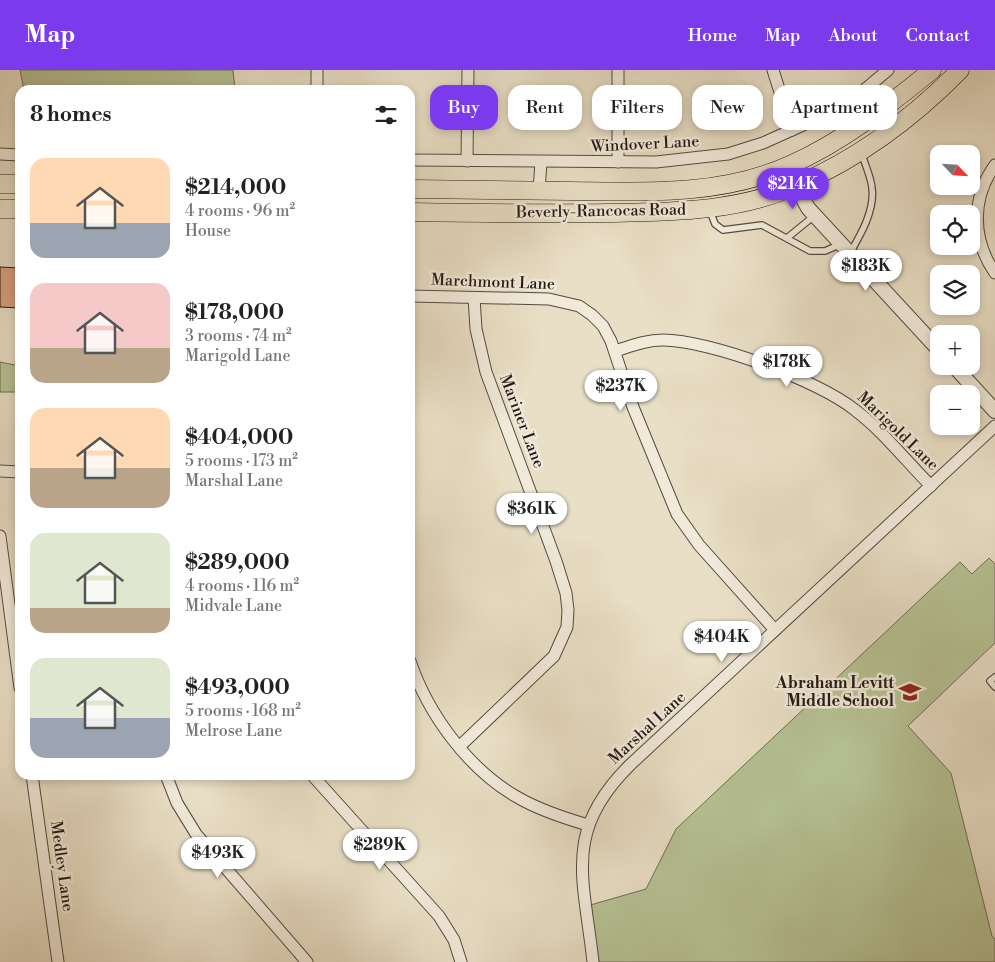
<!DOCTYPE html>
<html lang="en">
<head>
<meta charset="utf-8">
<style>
	body { margin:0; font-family:"Libre Bodoni",serif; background:#f6f6f6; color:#222; height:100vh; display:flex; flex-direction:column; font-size:19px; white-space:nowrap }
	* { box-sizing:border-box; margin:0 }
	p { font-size:16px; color:#767676 }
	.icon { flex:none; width:28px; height:28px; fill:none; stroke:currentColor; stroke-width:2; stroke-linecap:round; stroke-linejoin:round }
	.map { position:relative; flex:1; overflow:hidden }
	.panel { position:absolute; left:15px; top:15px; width:400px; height:695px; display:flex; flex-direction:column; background:#fff; border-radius:15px; box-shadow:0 2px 8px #0003 }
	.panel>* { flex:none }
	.top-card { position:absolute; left:430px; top:15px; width:475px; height:45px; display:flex; gap:10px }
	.needle { width:32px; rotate:115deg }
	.fabs { position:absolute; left:930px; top:75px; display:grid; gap:10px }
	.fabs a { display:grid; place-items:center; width:50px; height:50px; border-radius:10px; background:#fff; box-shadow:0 2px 8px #0003; font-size:25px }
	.price { position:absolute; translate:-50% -42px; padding:0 11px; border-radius:18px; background:#fff; color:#222; font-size:16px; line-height:32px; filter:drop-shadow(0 1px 2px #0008) }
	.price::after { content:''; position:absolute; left:50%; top:30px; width:15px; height:11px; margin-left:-8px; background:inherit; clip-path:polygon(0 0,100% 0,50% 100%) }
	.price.on { background:#7c3aed; color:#fff }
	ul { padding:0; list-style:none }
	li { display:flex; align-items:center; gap:15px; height:125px; padding:0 15px }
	li span { display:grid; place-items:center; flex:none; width:140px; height:100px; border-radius:15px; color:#555 }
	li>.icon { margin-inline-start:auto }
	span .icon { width:60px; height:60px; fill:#fffc; stroke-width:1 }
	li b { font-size:21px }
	h2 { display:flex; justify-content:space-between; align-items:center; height:60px; padding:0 15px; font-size:21px }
	.pill { padding:0 18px; border-radius:15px; background:#fff; box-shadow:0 2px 8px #0003; font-size:18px; line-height:45px }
	.pill.on { background:#7c3aed; color:#fff }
	header { display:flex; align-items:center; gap:30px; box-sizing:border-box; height:70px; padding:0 25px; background:#7c3aed; color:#fff }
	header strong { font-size:24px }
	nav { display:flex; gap:28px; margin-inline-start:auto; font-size:18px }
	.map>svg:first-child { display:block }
	.green { fill:#b6c295; stroke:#6c6e54 }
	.building { fill:#dba27e; stroke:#231912 }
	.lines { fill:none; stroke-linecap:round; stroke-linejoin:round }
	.service-casing { stroke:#544a3f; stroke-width:8 }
	.minor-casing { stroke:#544a3f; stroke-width:13 }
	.tertiary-casing { stroke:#544a3f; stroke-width:16 }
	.primary-casing { stroke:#231912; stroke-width:19 }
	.service { stroke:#f1eada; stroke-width:5.5 }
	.minor { stroke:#f1eada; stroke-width:11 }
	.tertiary { stroke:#f1eada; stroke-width:14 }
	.primary { stroke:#e9dfc6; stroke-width:18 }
	.labels { text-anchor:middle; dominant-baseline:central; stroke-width:5; stroke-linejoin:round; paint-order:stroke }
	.street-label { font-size:16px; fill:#231912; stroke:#f1eada }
	.poi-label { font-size:16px; font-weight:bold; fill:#231912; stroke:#f1eada; text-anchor:end }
</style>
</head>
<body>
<header>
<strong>Map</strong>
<nav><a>Home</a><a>Map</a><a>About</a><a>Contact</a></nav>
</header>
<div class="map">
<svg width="995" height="892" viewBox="0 0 995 892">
	<rect width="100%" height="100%" fill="#e9dfc6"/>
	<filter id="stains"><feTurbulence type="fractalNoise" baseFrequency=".004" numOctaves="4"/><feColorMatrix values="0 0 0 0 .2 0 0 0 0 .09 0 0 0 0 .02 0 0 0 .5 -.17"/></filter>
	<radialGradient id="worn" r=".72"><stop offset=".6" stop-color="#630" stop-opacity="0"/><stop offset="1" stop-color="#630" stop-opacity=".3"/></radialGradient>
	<g class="green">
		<polygon points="20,0 233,0 235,20 24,20"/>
		<polygon points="0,292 20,296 20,322 0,322"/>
		<polygon points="989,488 995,494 995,573 908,656 951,703 992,866 995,869 995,892 592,892 587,836 646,819 676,759 960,492 972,504"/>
	</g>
	<polygon class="building" points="0,197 20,198 20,238 0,237"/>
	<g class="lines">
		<g class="service-casing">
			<g id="service">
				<polyline points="710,141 715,154 723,160 762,155 810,181 825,181 841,174"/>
				<polyline points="787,168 814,146"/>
				<path d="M 850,183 C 861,164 875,140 872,118 C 871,107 865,95 862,84"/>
				<polyline points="995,607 990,611 995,617"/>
			</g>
		</g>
		<g class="minor-casing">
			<g id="minor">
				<polyline points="618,0 618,92"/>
				<polyline points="773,0 792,60"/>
				<polyline points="317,20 317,0"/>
				<polyline points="0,84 20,85"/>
				<polyline points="410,90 656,92 728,84 763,73 814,50 863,21 888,0"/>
				<polyline points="467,91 468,0"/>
				<path d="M 995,95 C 971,128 972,170 995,203"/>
				<polyline points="539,121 541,92"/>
				<polyline points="410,226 549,229 579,236 592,245 603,256 611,271 633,337 677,444 699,475 775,560"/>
				<path d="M 615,281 C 631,276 646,270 663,270 C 709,270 820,311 855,340 C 883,361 906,391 931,416"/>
				<polyline points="0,401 20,402"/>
				<polyline points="0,466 20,618"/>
				<path d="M 410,591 C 428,644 468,699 517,727 C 539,740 564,748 588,755"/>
				<polyline points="460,676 554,586 567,557 568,540 566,523 556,491 486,302 476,259 474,228"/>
				<polyline points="32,705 58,892"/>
				<polyline points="166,705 177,733 196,764 307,892"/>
				<polyline points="312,705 439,846 454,870 461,892"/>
				<path d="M 593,892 C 584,808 562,761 631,694 L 995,356"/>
			</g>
		</g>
		<g class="tertiary-casing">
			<g id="tertiary">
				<polyline points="789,96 796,116 808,138 939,280"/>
				<polyline points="954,296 995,341"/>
			</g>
		</g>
		<g class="primary-casing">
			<g id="primary">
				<polyline points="0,114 20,114"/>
				<path d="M 410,119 C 463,120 516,120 570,121 C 643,122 721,126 790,95 C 842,72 888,36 932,0"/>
				<polyline points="0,139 20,139"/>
				<path d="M 410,142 C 476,143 541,144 607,143 C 670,142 739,142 797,115 C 859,88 913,48 960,0"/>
			</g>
		</g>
		<use href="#service" class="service"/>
		<use href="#minor" class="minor"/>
		<use href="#tertiary" class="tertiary"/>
		<use href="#primary" class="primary"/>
	</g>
	<defs>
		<g id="school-bare" transform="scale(1.725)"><path d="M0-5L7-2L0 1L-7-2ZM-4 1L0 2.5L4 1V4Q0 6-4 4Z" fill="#8f2418" stroke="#f1eada" stroke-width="2.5" paint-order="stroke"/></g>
	</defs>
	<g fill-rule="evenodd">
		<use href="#school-bare" x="910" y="622"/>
	</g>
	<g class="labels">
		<g class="street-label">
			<text transform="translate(645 74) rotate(-3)">Windover Lane</text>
			<text transform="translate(601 141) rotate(-1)">Beverly-Rancocas Road</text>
			<text transform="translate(493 212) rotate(2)">Marchmont Lane</text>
			<text transform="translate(522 351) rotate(69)">Mariner Lane</text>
			<text transform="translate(898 361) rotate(44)">Marigold Lane</text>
			<text transform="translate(647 658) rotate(-43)">Marshal Lane</text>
			<text transform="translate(62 796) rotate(82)">Medley Lane</text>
		</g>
		<g class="poi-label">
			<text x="894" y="613">Abraham Levitt<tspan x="894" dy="18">Middle School</tspan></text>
		</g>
	</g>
	<rect width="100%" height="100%" filter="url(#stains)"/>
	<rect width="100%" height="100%" fill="url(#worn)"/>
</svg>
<div class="fabs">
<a><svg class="needle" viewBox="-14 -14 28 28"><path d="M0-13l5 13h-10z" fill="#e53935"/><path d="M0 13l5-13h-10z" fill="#767676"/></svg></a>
<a><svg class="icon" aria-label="locate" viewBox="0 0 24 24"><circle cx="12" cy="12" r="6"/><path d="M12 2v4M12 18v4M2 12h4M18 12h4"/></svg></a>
<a><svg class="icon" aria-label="layers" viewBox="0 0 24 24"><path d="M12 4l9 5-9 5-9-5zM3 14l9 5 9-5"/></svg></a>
<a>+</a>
<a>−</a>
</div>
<b class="price on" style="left:793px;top:140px">$214K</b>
<b class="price" style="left:866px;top:222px">$183K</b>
<b class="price" style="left:787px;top:318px">$178K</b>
<b class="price" style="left:621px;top:342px">$237K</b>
<b class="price" style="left:532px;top:465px">$361K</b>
<b class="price" style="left:722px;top:593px">$404K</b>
<b class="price" style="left:380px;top:801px">$289K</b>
<b class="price" style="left:218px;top:809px">$493K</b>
<div class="top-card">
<a class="pill on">Buy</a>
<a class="pill">Rent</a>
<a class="pill">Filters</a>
<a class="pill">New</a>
<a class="pill">Apartment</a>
</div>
<section class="panel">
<h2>8 homes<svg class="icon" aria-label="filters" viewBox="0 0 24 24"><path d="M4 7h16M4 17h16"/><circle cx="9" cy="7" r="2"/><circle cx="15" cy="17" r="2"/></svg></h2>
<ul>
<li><span style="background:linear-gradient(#ffd9b3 65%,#9aa5b1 0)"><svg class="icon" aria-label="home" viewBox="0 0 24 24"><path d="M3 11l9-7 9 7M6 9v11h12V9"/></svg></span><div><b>$214,000</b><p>4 rooms · 96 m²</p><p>House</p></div></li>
<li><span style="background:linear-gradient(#f6c9c9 65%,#b9a48a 0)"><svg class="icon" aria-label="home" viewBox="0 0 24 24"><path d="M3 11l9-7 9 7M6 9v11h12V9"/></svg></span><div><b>$178,000</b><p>3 rooms · 74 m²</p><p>Marigold Lane</p></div></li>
<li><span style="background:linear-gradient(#ffd9b3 60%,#b9a48a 0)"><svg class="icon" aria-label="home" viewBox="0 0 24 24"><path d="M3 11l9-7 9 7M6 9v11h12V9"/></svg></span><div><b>$404,000</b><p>5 rooms · 173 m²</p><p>Marshal Lane</p></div></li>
<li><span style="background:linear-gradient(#dfe7d0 75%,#b9a48a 0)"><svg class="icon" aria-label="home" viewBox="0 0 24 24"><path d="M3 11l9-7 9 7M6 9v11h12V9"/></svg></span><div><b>$289,000</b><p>4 rooms · 116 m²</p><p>Midvale Lane</p></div></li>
<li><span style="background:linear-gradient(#dfe7d0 60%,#9aa5b1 0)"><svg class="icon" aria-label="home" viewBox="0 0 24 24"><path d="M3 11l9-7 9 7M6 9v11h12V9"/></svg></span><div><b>$493,000</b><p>5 rooms · 168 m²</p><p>Melrose Lane</p></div></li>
</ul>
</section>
</div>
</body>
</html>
